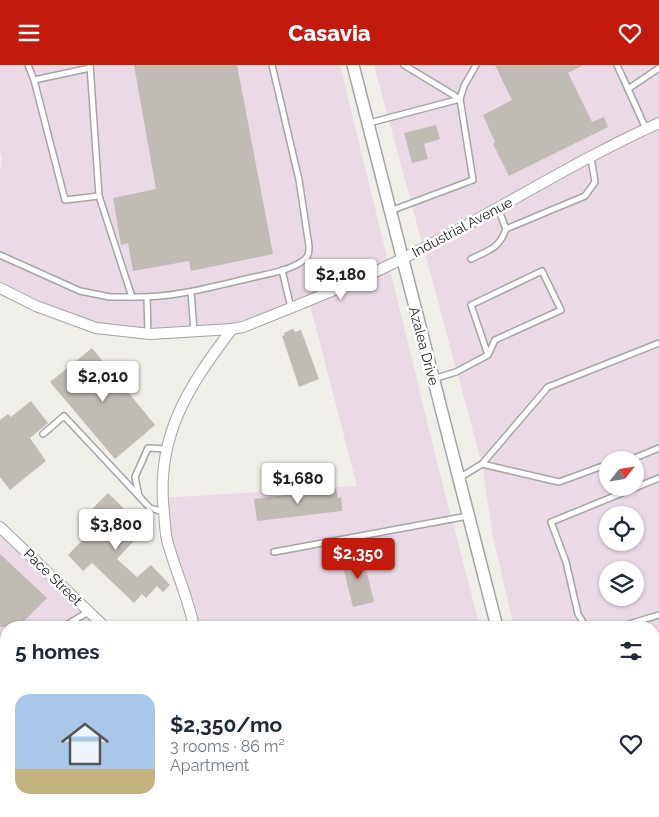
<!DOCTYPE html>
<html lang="en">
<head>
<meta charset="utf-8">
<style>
	body { margin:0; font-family:Raleway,sans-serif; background:#f6f6f7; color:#1f2937; height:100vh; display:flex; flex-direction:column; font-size:19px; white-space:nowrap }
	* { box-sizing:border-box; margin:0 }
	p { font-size:16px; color:#747a83 }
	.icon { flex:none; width:28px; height:28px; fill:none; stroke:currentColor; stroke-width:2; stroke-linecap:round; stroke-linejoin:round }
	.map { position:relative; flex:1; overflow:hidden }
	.sheet { position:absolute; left:0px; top:556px; width:660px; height:196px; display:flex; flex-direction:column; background:#fff; border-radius:20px 20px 0 0; box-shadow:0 1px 4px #0004 }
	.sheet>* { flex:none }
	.needle { width:32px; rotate:60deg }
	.buttons { position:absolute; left:599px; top:386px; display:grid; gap:10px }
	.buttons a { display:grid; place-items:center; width:45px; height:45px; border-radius:50%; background:#fff; box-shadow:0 1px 4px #0004; font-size:25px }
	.price { position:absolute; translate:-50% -42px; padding:0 11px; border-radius:5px; background:#fff; color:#222; font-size:16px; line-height:32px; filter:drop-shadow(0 1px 2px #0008) }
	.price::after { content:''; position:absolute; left:50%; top:30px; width:15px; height:11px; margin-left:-8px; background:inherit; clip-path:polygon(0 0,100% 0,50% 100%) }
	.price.current { background:#c31a0e; color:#fff }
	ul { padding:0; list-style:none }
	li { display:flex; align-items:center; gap:15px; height:125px; padding:0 15px }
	li span { display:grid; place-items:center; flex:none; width:140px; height:100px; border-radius:15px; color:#555 }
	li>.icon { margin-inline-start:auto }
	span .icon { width:60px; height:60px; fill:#fffc; stroke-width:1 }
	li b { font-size:21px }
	h2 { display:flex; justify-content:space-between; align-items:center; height:60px; padding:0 15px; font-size:21px }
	header { display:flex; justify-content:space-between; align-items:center; height:65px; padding:0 15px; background:#c31a0e; color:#fff; font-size:22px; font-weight:800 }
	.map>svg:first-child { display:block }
	.industrial { fill:#e9dae5; fill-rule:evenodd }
	.building { fill:#c1bbb5 }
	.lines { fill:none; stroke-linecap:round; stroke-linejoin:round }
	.service-casing { stroke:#a5a5a5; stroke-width:8 }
	.minor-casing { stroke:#a5a5a5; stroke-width:12 }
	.tertiary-casing { stroke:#a5a5a5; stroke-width:14 }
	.service { stroke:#fff; stroke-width:5 }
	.minor { stroke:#fff; stroke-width:10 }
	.tertiary { stroke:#fff; stroke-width:11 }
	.labels { text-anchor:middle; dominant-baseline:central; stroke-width:5; stroke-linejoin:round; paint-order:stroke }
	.street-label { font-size:14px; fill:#212121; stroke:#fff }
</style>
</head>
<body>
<header><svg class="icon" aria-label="menu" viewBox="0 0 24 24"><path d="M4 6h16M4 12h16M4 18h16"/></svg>Casavia<svg class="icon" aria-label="heart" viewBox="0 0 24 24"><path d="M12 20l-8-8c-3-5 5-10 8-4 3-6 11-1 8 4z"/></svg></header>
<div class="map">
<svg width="659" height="752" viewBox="0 0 659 752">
	<rect width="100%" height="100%" fill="#f0eee8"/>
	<g class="industrial">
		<polygon points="0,0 340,0 439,405 480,562 194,562 167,473 162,433 357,421 309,236 243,262 148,268 96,263 0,223 0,109 2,92 0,87"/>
		<path d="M 374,0 L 659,0 L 659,752 L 572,752 L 569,746 L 654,746 L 654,562 L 514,562 L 493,472 L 482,399 ZM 608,395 L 635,395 L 635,422 L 608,422 ZM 608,450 L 635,450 L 635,478 L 608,478 ZM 608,505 L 635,505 L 635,532 L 608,532 Z"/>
		<polygon points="0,462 105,562 6,562 6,746 531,746 533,752 0,752"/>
	</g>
	<g class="building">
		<polygon points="134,0 237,0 273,189 191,206 189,196 133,206 128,178 121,180 113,133 156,124"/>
		<polygon points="495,0 584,0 568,8 592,57 604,52 608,62 509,111 493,79 495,77 483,50 512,35"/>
		<polygon points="436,60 440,74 424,79 428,94 412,98 404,68"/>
		<polygon points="293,264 295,267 301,265 319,314 299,322 282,271 285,270 284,268"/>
		<polygon points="92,283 155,360 115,394 50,317"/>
		<polygon points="31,336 48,358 30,373 46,396 10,425 0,412 0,355 8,349 11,352"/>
		<polygon points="336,424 338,433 341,432 342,446 257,456 254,434"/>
		<polygon points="108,428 145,464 117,494 137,512 151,500 170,520 163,527 157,521 146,533 142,529 134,538 92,498 83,506 68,490 103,454 92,444"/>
		<polygon points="362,487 374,537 353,542 341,493"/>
		<polygon points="0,489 47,533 18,562 0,562"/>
	</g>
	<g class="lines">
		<g class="service-casing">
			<g id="service">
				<polyline points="28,0 34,15 90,3"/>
				<path d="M 90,0 L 99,131 L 132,232 C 171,233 208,223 246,214 C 265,209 288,207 304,195 C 309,191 309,187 309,181 L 299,115 L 272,0"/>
				<polyline points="404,0 460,34 464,21 476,0"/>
				<polyline points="617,0 628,24"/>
				<polyline points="34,15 65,135 99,131"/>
				<polyline points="369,58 460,34 473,115 390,146"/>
				<polyline points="646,64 628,24 659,3"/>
				<polyline points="506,164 585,131 595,117 591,93"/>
				<polyline points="0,190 80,226 110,232 132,232"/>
				<path d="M 471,194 C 489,185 499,184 506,164 L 498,143"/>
				<polyline points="282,205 291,243"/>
				<polyline points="191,227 194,266"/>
				<polyline points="147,233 148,268"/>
				<polyline points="433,314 456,307 488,290 495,275 561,245 542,206 471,240 488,290"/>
				<polyline points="43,369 64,351 150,443 164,447"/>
				<polyline points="630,395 659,383"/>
				<polyline points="482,399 559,417 608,399"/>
				<polyline points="459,413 482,399 548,322 659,278"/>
				<polyline points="139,431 135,412 148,383 166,384"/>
				<polyline points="274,487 468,451"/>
				<polyline points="63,562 88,547"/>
				<polyline points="586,562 578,549 566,497 551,457 659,413"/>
				<polyline points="619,562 659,550"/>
				<polyline points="0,601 6,594"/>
				<polyline points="0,631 6,624"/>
			</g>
		</g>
		<g class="minor-casing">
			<g id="minor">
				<path d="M 0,223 L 36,241 L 96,263 L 150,269 L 232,264 L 243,262 C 296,241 349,220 400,195 C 488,152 570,98 659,58"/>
				<polyline points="0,462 105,562"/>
				<path d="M 194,562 C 188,532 175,505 167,475 C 165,466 165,457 164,448 C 155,372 188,322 232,264"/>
				<polyline points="654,631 659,628"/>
				<polyline points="0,741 12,752"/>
				<polyline points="77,746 82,752"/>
				<polyline points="55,752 61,746"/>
			</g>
		</g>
		<g class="tertiary-casing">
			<g id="tertiary">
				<polyline points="353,0 497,562"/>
				<polyline points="549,746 551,752"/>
			</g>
		</g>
		<use href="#service" class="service"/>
		<use href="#minor" class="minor"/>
		<use href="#tertiary" class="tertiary"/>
	</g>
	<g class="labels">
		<g class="street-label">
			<text transform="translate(462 162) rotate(-28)">Industrial Avenue</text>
			<text transform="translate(424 281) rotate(75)">Azalea Drive</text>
			<text transform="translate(53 512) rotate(44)">Pace Street</text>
		</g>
	</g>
</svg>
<div class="buttons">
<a><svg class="needle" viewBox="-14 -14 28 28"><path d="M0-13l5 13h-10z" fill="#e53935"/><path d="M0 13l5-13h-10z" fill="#747a83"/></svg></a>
<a><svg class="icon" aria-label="locate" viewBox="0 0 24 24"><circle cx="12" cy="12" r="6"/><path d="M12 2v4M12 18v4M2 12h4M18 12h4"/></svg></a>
<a><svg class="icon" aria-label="layers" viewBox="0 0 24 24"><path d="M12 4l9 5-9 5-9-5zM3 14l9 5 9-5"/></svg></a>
</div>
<b class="price" style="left:341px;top:236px">$2,180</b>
<b class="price" style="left:103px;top:338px">$2,010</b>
<b class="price" style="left:298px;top:440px">$1,680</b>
<b class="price" style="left:116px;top:486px">$3,800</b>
<b class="price current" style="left:358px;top:515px">$2,350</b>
<section class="sheet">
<h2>5 homes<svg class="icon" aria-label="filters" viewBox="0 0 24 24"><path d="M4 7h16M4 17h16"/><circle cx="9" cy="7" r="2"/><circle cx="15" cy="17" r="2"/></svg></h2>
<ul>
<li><span style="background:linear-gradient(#a9c7e8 75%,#c2b280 0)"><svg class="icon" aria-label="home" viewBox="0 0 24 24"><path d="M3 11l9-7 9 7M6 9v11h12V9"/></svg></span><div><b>$2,350/mo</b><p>3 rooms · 86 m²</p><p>Apartment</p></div><svg class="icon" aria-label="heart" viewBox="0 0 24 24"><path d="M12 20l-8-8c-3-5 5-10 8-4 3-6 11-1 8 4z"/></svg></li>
</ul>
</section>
</div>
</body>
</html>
